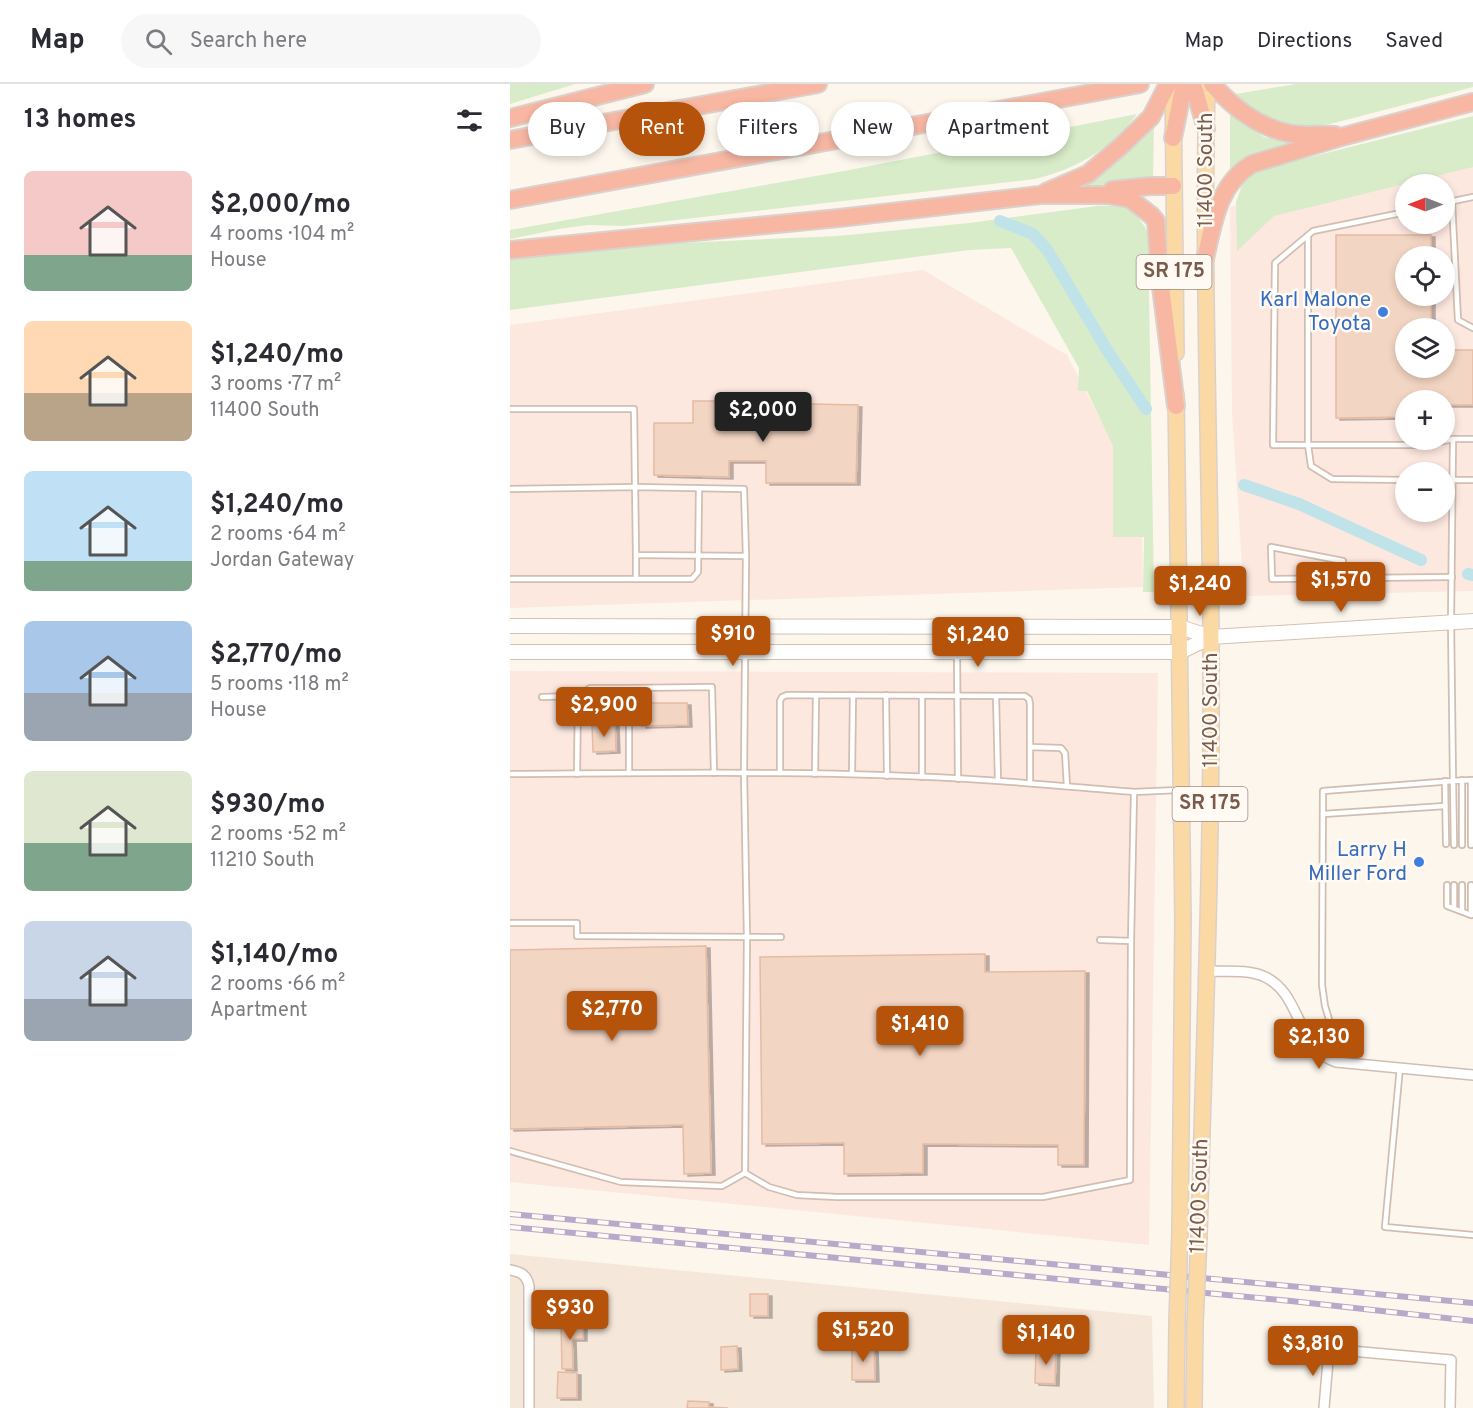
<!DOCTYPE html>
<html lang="en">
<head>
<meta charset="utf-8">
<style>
	body { margin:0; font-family:Overpass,sans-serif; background:#f7f7f7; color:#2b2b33; height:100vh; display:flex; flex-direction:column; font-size:22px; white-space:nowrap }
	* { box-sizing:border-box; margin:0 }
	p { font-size:20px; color:#7c7c81 }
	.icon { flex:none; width:33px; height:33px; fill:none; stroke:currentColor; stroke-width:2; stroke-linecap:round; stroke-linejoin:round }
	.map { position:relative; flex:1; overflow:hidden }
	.side { display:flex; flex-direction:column; background:#fff; width:510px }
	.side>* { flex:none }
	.top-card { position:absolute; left:18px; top:18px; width:570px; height:54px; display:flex; gap:12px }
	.needle { width:39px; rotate:270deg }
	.controls { position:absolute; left:885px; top:90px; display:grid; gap:12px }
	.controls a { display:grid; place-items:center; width:60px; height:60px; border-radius:50%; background:#fff; box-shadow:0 3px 9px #0003; font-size:30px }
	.price { position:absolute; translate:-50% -51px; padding:0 14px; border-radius:6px; background:#b45309; color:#fff; font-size:20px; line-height:39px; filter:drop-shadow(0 2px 3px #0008) }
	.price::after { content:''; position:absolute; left:50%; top:36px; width:18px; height:14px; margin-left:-9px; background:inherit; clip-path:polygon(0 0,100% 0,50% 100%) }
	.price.current { background:#222; color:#fff }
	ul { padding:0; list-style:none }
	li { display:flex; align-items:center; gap:18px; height:150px; padding:0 24px }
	li span { display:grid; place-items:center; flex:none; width:168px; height:120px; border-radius:9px; color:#555 }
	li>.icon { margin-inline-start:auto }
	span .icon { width:72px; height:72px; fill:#fffc; stroke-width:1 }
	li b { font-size:26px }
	h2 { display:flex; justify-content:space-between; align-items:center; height:72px; padding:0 24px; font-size:26px }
	.tag { padding:0 21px; border-radius:27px; background:#fff; box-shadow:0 3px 9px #0003; font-size:21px; line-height:54px }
	.tag.current { background:#b45309; color:#fff }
	header { display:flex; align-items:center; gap:36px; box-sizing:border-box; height:84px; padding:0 30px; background:#fff; border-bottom:2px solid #e1e1e2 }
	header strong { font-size:28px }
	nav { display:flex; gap:33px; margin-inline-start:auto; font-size:21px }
	.search { width:420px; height:54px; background:#f7f7f7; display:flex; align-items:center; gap:15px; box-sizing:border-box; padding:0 21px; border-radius:33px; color:#7c7c81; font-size:22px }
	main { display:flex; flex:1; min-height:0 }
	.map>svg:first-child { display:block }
	.residential { fill:#f5e8da }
	.commercial { fill:#fde8e0; fill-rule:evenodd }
	.green { fill:#d8ecc9 }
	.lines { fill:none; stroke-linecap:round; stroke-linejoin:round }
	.canal { stroke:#bfe3e8; stroke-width:12 }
	.building { fill:#f3d5c3; stroke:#e6bba3; stroke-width:1.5; filter:url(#shadow) }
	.service-casing { stroke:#d1beb0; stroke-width:8 }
	.minor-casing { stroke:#d1beb0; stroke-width:12 }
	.secondary-casing { stroke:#d6c0b0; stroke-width:16 }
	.primary-casing { stroke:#dad1cd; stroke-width:18 }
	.motorway-casing { stroke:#dad1cd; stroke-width:20 }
	.service { stroke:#fff; stroke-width:4.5 }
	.minor { stroke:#fff; stroke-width:9 }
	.secondary { stroke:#fff; stroke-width:14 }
	.primary { stroke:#fbd9a5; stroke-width:15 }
	.motorway { stroke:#f7b7a3; stroke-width:16 }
	.rail-casing { stroke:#b9a8c9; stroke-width:6 }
	.rail { stroke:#fffaf3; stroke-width:4; stroke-dasharray:11; stroke-linecap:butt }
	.primary-bridge-casing { stroke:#dad1cd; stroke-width:18; stroke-linecap:butt }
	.primary-bridge { stroke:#fbd9a5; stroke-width:15 }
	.shop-dot { fill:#3f7fe0; stroke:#fffaf3; stroke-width:2 }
	.labels { text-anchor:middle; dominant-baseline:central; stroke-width:5; stroke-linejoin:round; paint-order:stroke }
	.shield { fill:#fffaf3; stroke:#a28b7f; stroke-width:1.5 }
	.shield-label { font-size:20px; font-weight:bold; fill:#7a5c4d }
	.street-label { font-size:21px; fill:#7a5c4d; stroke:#fffaf3 }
	.shop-label { font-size:21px; fill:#366cbe; stroke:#fffaf3; text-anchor:end }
</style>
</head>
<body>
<header>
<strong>Map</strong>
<div class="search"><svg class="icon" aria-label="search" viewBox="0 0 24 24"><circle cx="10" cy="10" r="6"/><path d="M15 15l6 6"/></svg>Search here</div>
<nav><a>Map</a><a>Directions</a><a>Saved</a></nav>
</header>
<main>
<section class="side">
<h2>13 homes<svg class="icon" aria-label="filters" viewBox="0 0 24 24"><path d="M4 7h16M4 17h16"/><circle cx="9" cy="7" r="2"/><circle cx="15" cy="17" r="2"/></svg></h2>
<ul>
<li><span style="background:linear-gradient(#f6c9c9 70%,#7fa58c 0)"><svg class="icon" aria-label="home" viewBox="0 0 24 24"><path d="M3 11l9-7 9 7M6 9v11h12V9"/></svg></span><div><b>$2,000/mo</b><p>4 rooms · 104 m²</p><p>House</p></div></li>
<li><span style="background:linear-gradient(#ffd9b3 60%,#b9a48a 0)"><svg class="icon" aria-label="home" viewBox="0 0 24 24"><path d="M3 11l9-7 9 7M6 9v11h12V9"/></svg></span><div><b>$1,240/mo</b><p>3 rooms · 77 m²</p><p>11400 South</p></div></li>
<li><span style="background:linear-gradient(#bfe0f5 75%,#7fa58c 0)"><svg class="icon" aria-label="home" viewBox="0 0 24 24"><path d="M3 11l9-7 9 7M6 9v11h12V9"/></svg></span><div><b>$1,240/mo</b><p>2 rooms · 64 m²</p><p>Jordan Gateway</p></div></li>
<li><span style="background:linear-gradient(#a9c7e8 60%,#9aa5b1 0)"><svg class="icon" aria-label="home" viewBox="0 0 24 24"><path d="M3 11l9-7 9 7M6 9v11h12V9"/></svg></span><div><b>$2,770/mo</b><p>5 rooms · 118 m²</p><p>House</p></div></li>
<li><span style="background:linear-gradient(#dfe7d0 60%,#7fa58c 0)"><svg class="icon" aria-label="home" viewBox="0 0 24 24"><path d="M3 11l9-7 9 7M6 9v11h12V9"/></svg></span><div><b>$930/mo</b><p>2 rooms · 52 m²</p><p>11210 South</p></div></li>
<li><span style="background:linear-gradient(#c9d6e8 65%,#9aa5b1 0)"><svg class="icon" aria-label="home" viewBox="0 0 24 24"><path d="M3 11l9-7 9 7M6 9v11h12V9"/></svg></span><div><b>$1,140/mo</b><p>2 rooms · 66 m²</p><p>Apartment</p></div></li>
</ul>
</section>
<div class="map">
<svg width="963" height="1324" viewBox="0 0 963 1324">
	<defs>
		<filter id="shadow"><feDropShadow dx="4" dy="2" stdDeviation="0" flood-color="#0004"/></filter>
	</defs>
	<rect width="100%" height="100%" fill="#fdf6ec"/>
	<polygon class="residential" points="0,1170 642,1232 644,1324 0,1324"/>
	<g class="commercial">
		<path d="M 963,76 L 963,507 L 734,512 L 722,328 L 720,123 ZM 896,100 L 934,100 L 934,140 L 896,140 ZM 896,172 L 934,172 L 934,212 L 896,212 ZM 896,244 L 934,244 L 934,284 L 896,284 ZM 896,316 L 934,316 L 934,356 L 896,356 ZM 896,388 L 934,388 L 934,428 L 896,428 Z"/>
		<polygon points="413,186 557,271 631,414 633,503 0,524 0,241"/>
		<polygon points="0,587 648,589 639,1161 0,1098"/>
	</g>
	<g class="green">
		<polygon points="0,0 65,0 0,20"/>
		<path d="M 786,0 L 963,0 L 963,3 L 820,40 C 784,45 751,38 726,10 Z"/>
		<path d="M 627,30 C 601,65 566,85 525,95 L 114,142 L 78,141 L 49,145 L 0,155 L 0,146 L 334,87 Z"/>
		<polygon points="720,31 754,53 789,60 720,88"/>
		<polygon points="963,32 963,83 764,132 727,167 726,118 731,104 728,102 736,93 749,86"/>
		<path d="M 644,39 L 643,95 L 563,104 C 597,86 620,70 644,39 Z"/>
		<polygon points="611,121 628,128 627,132 635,143 638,151 644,508 633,508 634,453 603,453 603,362 577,307 568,307 569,284 501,164 459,166 0,226 0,175 125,161 328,152 459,139 587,122"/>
	</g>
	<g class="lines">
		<g class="canal">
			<polyline points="490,137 523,150 538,167 597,266 636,325"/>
			<polyline points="734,401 789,420 911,476"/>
			<polyline points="958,490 963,491"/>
		</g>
	</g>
	<g class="building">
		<polygon points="826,151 921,151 921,172 896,172 896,212 921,212 921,244 896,244 896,284 934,284 934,266 963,266 963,321 934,321 934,316 896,316 896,333 826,334"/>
		<polygon points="183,317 217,317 217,342 254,343 256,319 348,321 346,399 256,399 256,377 219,377 219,393 144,391 144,339 183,339"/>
		<polygon points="133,619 177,619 178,641 132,642"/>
		<polygon points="105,639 106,667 83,668 82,640"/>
		<polygon points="196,862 201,1089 174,1090 173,1041 0,1045 0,866"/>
		<polygon points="475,870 475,888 575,887 574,1081 548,1081 548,1061 413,1060 413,1089 334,1090 334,1059 252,1060 250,873"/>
		<rect x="240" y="1210" width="18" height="22"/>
		<polygon points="51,1238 73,1238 73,1255 62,1255 63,1285 52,1285"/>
		<polygon points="364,1261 365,1296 342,1296 342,1262"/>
		<polygon points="227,1262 228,1285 211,1286 211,1263"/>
		<polygon points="526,1264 546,1265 545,1300 525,1299"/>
		<polygon points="48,1288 67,1289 67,1314 47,1314"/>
		<polygon points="178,1317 199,1318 199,1323 218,1324 177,1324"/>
	</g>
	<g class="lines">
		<g class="service-casing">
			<g id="service">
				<polyline points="942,118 948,236 963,244"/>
				<polyline points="934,119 963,113"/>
				<polyline points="896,128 803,147 765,179 763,361 798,361 801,382 822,395 896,396"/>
				<polyline points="798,152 798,361 914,361 943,355"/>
				<polyline points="0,325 124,325 126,471 236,472"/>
				<polyline points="934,396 963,396"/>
				<polyline points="0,405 125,403 234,405 236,472 234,688 237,853 235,1089"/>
				<polyline points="833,477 761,463 762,495 942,493"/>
				<polyline points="0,495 182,495 188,488 189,404"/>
				<polyline points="126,495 126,471"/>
				<polyline points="447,570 448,695"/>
				<polyline points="376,611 377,692"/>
				<polyline points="68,612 80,604 119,604"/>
				<polyline points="486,612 488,697"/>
				<polyline points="32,613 68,612 67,690"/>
				<polyline points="119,689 119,604 202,603 204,689"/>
				<polyline points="270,689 270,617 272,613 277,611 515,612 519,615 520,620 520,663"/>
				<path d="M 0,690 C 158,689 316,686 474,696 C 524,699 574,704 624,708"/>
				<polyline points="305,690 306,611"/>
				<polyline points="342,690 343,611"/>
				<polyline points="412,693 412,612"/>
				<polyline points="952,696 952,761"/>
				<polyline points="961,696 961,761"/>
				<polyline points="935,697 936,760"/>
				<polyline points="520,699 520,663 551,664 555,669 557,702"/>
				<polyline points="813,730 935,722"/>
				<polyline points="944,761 943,697 963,696"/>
				<polyline points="937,801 937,822 961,831"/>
				<polyline points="944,801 944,824"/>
				<polyline points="961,801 961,831"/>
				<polyline points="952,827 952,801"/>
				<polyline points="0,839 67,839 67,852 271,853"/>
				<polyline points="590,856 621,857 624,708 668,706"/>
				<polyline points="804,963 821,942 815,922 812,901 813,707 943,697 941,538 943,355 963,355"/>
				<polyline points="890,983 875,1143 963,1151"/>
				<polyline points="0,1067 111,1098 212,1102 235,1089"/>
				<polyline points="235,1089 259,1103 287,1111 327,1113 533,1113 620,1096 621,857"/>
			</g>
		</g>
		<g class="minor-casing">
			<g id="minor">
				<path d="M 698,887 C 715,888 737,885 753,892 C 792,908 786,965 826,978 L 963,991"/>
				<path d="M 0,1186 C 11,1188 17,1191 19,1202 L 19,1324"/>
				<polyline points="814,1324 819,1265 941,1276 940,1324"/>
			</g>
		</g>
		<g class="secondary-casing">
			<g id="secondary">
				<polyline points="0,542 670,543 701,553"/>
				<polyline points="0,568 670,568 701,553 963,537"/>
			</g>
		</g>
		<g class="primary-casing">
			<g id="primary">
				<polyline points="663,0 666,269"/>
				<polyline points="666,311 673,835 670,1147"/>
				<path d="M 689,1153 C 694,964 702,774 701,585 C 701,390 692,195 697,0"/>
				<polyline points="666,1324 667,1238"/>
				<polyline points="684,1324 685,1239"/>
			</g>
		</g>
		<g class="motorway-casing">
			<g id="motorway">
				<polyline points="683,0 696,45"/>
				<path d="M 702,0 C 724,24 749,44 782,50 C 795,52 811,50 825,51"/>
				<polyline points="0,34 135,0"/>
				<polyline points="663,54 674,0"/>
				<polyline points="0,56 308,0"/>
				<polyline points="602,106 640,102 663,102"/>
				<polyline points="536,108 578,90 611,62 641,33 658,0"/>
				<polyline points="0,116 630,0"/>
				<polyline points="0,166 329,134 530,111 598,111 620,115 641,131 646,137 650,195 666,322"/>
				<path d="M 695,175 C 703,140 708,100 742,80 L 835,52 L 963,18"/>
			</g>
		</g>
		<use href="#service" class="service"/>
		<use href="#minor" class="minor"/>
		<use href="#secondary" class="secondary"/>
		<use href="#primary" class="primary"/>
		<use href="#motorway" class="motorway"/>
		<g class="rail-casing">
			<g id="rail">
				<polyline points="0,1130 963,1219"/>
				<polyline points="0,1143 781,1217 963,1237"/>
			</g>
		</g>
		<use href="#rail" class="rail"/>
		<g class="primary-bridge-casing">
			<g id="primary-bridge">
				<polyline points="667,1238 670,1147"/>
				<polyline points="685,1239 689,1153"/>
			</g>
		</g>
		<use href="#primary-bridge" class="primary-bridge"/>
	</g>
	<g class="shop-dot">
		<circle cx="873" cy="228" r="6"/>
		<circle cx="909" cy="778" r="6"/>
	</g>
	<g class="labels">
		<g class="shield">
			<rect x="626.5" y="171" width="75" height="34" rx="4.5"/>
			<rect x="662.5" y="703" width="75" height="34" rx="4.5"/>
		</g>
		<g class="shield-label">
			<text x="664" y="188">SR 175</text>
			<text x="700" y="720">SR 175</text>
		</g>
		<g class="street-label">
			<text transform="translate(696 86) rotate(-90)">11400 South</text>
			<text transform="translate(701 626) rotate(-90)">11400 South</text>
			<text transform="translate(690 1112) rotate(-88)">11400 South</text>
		</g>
		<g class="shop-label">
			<text x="861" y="216">Karl Malone<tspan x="861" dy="24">Toyota</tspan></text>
			<text x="897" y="766">Larry H<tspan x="897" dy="24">Miller Ford</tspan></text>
		</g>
	</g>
</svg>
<div class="controls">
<a><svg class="needle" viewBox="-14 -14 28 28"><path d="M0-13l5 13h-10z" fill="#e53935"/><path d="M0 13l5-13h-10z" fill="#7c7c81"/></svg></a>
<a><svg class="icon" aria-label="locate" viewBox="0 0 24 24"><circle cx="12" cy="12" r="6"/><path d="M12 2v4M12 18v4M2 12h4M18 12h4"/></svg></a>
<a><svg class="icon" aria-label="layers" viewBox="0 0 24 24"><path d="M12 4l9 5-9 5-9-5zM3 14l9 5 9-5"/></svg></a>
<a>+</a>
<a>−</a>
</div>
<b class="price current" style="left:253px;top:359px">$2,000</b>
<b class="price" style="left:831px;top:529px">$1,570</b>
<b class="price" style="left:690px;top:533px">$1,240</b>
<b class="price" style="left:223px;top:583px">$910</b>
<b class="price" style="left:468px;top:584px">$1,240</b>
<b class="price" style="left:94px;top:654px">$2,900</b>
<b class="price" style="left:102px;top:958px">$2,770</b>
<b class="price" style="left:410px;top:973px">$1,410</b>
<b class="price" style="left:809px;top:986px">$2,130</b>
<b class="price" style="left:60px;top:1257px">$930</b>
<b class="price" style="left:353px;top:1279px">$1,520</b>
<b class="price" style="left:536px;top:1282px">$1,140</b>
<b class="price" style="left:803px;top:1293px">$3,810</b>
<div class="top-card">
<a class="tag">Buy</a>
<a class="tag current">Rent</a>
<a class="tag">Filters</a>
<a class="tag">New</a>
<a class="tag">Apartment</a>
</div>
</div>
</main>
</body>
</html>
